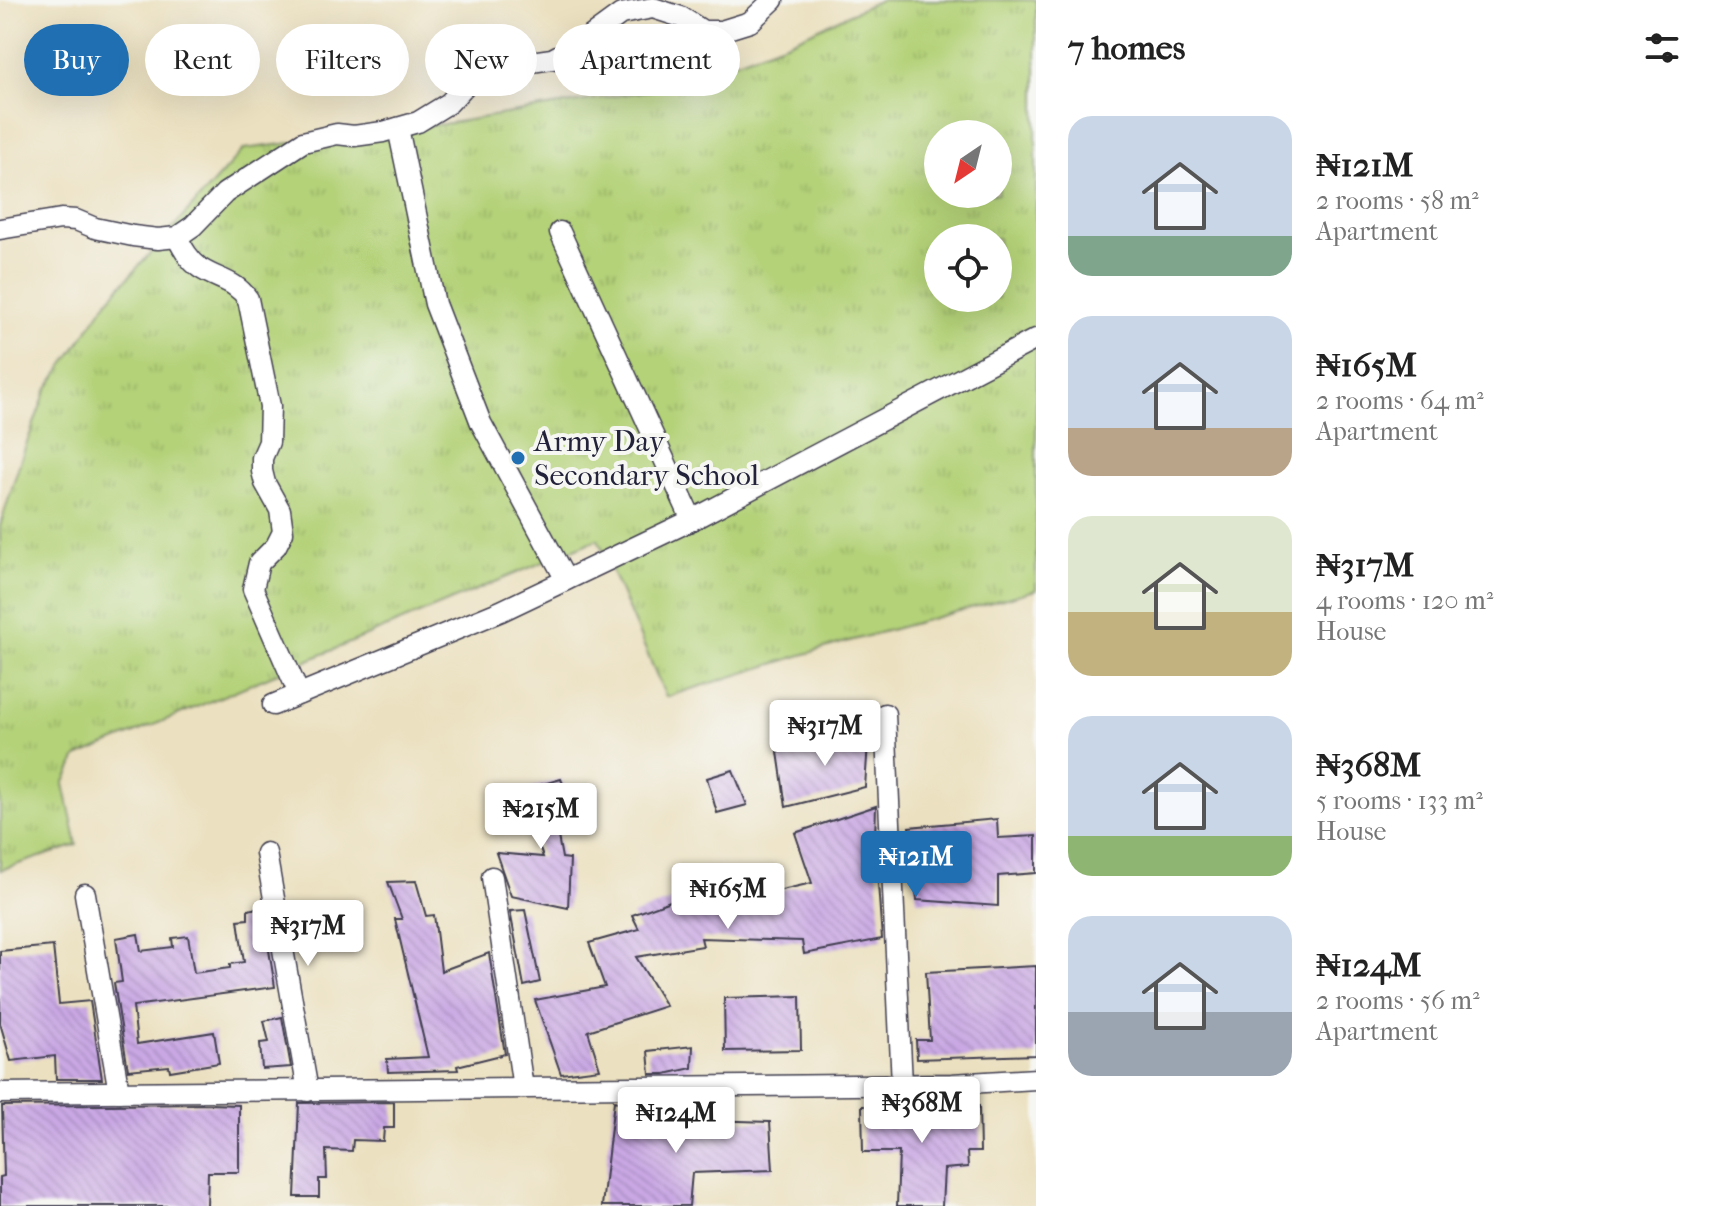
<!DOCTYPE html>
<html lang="en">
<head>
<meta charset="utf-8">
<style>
	body { margin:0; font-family:"IM FELL French Canon",serif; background:#f2f2f2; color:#222; height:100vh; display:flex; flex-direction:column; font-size:30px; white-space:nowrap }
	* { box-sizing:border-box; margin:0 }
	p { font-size:26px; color:#767676 }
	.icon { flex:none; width:44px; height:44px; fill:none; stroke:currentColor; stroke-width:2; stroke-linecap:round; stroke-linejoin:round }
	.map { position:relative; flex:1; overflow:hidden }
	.side { display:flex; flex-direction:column; background:#fff; width:680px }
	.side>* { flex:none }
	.banner { position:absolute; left:24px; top:24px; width:760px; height:72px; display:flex; gap:16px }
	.needle { width:52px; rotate:215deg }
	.controls { position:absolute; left:924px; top:120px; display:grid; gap:16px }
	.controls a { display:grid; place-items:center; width:88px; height:88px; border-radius:50%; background:#fff; box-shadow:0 8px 32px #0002; font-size:40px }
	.price { position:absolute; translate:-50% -68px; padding:0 18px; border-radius:8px; background:#fff; color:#222; font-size:26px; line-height:52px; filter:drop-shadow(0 2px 4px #0008) }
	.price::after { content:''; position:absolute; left:50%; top:48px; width:24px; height:18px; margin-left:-12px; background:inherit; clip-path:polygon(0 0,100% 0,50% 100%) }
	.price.on { background:#1f6fb2; color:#fff }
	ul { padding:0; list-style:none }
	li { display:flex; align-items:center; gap:24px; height:200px; padding:0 32px }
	li span { display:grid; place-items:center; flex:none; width:224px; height:160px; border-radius:24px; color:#555 }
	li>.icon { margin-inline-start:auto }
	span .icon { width:96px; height:96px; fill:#fffc; stroke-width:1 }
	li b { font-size:34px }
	h2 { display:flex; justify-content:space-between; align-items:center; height:96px; padding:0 32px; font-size:34px }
	.pill { padding:0 28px; border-radius:36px; background:#fff; box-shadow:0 8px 32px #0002; font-size:28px; line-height:72px }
	.pill.on { background:#1f6fb2; color:#fff }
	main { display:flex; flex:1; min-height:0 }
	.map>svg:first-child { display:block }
	.grass { fill:url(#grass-tufts); stroke:#6b7a5a; stroke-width:2; fill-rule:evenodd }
	.building { fill:url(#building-back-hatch) }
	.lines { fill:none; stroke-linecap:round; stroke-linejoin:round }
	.minor-casing { stroke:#403e4f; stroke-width:23 }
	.minor { stroke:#fff; stroke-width:20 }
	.poi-dot { fill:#1f6fb2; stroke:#f6f6f2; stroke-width:3 }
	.labels { text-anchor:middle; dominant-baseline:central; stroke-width:8; stroke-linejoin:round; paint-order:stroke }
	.poi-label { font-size:30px; fill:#22223b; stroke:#f6f6f2; text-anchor:start }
</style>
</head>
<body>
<main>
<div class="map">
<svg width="1036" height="1206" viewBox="0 0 1036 1206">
	<defs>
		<pattern id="grass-tufts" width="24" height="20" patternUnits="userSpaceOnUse" patternTransform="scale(2)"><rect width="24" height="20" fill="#b4d278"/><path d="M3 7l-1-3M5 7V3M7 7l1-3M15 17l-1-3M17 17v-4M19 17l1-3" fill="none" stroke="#9ab469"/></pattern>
		<pattern id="building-back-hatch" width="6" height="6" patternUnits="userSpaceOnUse" patternTransform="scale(2)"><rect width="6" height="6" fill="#c9a7e3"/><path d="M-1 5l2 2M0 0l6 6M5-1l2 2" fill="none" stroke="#ac8fc4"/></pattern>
	</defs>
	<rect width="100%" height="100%" fill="#f6f6f2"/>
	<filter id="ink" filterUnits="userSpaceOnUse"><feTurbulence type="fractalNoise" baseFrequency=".0125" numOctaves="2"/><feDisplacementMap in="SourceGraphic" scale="16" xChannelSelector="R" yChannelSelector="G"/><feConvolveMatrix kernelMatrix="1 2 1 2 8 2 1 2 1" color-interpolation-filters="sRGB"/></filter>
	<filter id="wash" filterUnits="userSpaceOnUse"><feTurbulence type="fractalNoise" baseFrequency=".006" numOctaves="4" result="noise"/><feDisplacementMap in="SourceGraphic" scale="32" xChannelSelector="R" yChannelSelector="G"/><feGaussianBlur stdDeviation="1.8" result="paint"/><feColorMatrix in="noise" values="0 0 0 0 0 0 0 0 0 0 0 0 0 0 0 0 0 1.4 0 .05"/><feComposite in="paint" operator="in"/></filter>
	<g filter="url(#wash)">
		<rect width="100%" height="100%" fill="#ebe0bf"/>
		<path class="grass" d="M 880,0 L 1036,0 L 1036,590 L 828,647 L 666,697 L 598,539 L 77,757 L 64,784 L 77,845 L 0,870 L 0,526 L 21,459 L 46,391 L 108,300 L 244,149 L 444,124 L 664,88 L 791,41 ZM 938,134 L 998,134 L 998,194 L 938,194 ZM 938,238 L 998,238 L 998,298 L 938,298 Z"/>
		<g id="blocks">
			<g class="building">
				<polygon points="869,727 865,787 786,807 778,752"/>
				<polygon points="733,770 747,805 717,813 707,778"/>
				<polygon points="561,779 571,803 552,804 562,858 570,859 568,908 511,896 496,853 543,857 519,791"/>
				<polygon points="876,806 874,870 877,870 882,939 804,954 802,941 701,938 703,946 636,957 666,1006 588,1031 600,1069 561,1074 535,1000 605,987 589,943 639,929 632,915 708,887 775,873 777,891 812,883 795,833"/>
				<polygon points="997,819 998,838 1036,836 1036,873 998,876 998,906 917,900 909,827"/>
				<polygon points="416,881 426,916 434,915 441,971 489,953 505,1054 457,1066 458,1070 388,1072 387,1059 428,1057 395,919 402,919 388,882"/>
				<polygon points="262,907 275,987 133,1006 137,1044 214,1032 219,1063 170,1071 169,1066 128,1070 114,983 122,982 116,938 138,934 141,951 173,947 172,938 188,936 194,973 230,968 230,964 244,962 238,920 248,919 248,910"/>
				<polygon points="525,910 540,982 524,986 510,911"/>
				<polygon points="53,946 59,1004 90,1001 102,1079 56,1079 55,1056 11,1061 0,1023 0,951"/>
				<polygon points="1036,966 1036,1055 917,1059 916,1040 930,1040 926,972"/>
				<polygon points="800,996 801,1050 725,1051 724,998"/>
				<polygon points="282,1017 291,1067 262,1069 260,1043 269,1042 264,1021"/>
				<polygon points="693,1046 692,1068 665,1074 650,1074 648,1051"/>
				<polygon points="614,1101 707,1123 708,1120 770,1122 773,1170 692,1173 689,1206 602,1206"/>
				<polygon points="394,1102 394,1128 384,1128 383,1141 353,1140 352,1151 326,1150 327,1179 319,1179 319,1197 295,1197 299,1103"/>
				<polygon points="209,1104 239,1105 239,1172 208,1172 207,1206 0,1206 0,1177 4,1176 2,1106"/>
				<polygon points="862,1106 979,1106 980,1152 967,1152 968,1167 944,1169 942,1206 897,1206 899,1152 863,1152"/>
			</g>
		</g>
	</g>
	<g filter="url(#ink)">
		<use href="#blocks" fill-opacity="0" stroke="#403e4f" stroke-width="2"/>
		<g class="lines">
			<g class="minor-casing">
				<g id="minor">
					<polyline points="398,128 435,304 481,423 566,580"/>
					<polyline points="0,229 61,219 76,220 95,228 133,236 158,239 177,237 193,226 225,193 303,142 337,134 354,136 383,132 418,122 449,103 476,74 510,65 552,59 580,44 621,14 653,8 681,17 703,31 721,31 750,22 773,0"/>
					<polyline points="560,232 692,520"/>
					<path d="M 177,237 C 183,249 189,260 200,268 C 218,280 235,280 248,299 L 270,406 L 269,442 L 262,458 L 262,471 L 265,483 L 280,510 L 283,532 L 276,546 L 259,563 L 253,589 L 299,694"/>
					<polyline points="273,705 501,611 692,520 1036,339"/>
					<polyline points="885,714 902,1085"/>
					<polyline points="266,853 308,1091"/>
					<polyline points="492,877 523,1088"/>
					<polyline points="85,894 119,1092"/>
					<polyline points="0,1093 952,1084 1036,1079"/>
				</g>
			</g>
			<use href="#minor" class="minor"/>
		</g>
	</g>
	<circle class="poi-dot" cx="518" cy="458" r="8"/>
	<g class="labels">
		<g class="poi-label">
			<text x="534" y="441">Army Day<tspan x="534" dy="34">Secondary School</tspan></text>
		</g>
	</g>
</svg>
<div class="controls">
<a><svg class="needle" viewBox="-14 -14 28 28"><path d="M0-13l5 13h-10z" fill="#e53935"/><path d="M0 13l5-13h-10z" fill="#767676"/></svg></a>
<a><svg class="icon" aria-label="locate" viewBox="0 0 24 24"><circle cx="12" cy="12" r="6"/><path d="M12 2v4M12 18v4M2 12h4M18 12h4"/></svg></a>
</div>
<b class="price" style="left:825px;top:768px">₦317M</b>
<b class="price" style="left:541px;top:851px">₦215M</b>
<b class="price on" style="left:916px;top:899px">₦121M</b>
<b class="price" style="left:728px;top:931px">₦165M</b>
<b class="price" style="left:308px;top:968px">₦317M</b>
<b class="price" style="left:922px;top:1145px">₦368M</b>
<b class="price" style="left:676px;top:1155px">₦124M</b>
<div class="banner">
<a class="pill on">Buy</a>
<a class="pill">Rent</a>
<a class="pill">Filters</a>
<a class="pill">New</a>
<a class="pill">Apartment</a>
</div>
</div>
<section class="side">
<h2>7 homes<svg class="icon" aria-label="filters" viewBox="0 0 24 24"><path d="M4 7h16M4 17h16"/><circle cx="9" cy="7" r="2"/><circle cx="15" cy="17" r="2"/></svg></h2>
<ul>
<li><span style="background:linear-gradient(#c9d6e8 75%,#7fa58c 0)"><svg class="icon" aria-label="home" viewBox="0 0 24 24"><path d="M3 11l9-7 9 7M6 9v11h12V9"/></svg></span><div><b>₦121M</b><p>2 rooms · 58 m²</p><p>Apartment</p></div></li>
<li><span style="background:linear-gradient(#c9d6e8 70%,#b9a48a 0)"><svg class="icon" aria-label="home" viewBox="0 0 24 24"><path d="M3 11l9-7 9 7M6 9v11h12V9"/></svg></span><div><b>₦165M</b><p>2 rooms · 64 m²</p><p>Apartment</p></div></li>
<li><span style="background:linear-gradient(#dfe7d0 60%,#c2b280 0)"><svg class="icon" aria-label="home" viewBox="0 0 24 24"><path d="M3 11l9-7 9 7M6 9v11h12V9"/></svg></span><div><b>₦317M</b><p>4 rooms · 120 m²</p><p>House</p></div></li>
<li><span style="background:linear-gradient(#c9d6e8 75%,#8fb573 0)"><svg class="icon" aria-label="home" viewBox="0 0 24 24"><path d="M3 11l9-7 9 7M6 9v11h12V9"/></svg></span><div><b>₦368M</b><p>5 rooms · 133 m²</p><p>House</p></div></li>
<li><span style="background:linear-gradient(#c9d6e8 60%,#9aa5b1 0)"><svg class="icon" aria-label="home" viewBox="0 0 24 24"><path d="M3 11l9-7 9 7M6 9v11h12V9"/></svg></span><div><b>₦124M</b><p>2 rooms · 56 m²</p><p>Apartment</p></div></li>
</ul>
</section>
</main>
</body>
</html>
